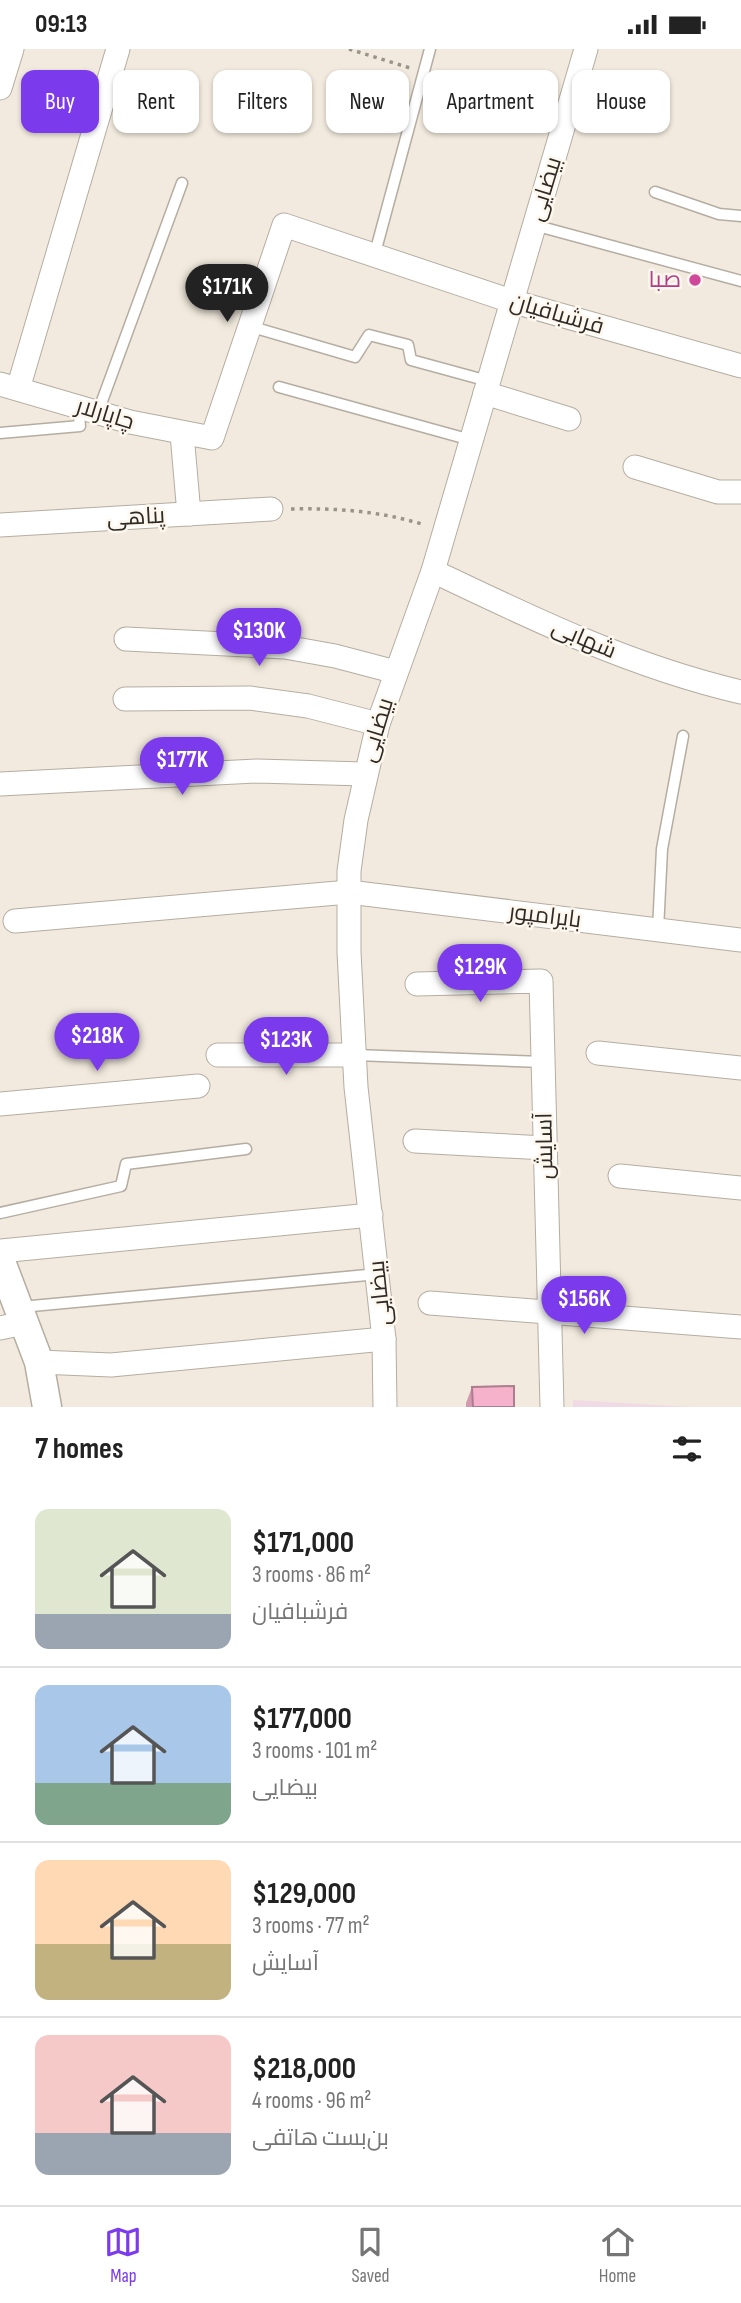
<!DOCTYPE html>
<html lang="en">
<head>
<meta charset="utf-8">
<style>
	body { margin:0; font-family:"Sofia Sans Condensed",Cairo,sans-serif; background:#f6f6f6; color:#222; height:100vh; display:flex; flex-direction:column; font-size:26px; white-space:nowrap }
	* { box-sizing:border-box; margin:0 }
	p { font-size:23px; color:#767676 }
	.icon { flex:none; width:38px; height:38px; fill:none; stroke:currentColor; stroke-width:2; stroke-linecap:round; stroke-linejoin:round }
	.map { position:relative; height:1358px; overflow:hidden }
	.sheet { display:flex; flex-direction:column; background:#fff; flex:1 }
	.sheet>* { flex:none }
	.banner { position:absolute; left:21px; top:21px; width:700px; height:63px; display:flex; gap:14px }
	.price { position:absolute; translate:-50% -60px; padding:0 16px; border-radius:24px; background:#7c3aed; color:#fff; font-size:23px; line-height:46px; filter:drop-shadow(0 2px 4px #0008) }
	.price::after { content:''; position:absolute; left:50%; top:42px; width:21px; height:16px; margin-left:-10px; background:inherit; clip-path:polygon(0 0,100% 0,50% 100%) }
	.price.selected { background:#222; color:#fff }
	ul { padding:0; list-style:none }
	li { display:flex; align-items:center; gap:21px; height:175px; padding:0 35px }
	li+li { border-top:2px solid #e0e0e0 }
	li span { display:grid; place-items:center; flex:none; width:196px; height:140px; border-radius:14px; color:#555 }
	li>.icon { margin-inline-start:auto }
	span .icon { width:84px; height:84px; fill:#fffc; stroke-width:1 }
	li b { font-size:30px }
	h2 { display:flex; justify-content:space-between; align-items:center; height:84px; padding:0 35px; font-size:30px }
	.pill { padding:0 24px; border-radius:14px; background:#fff; box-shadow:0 2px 5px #0004; font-size:24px; line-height:63px }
	.pill.selected { background:#7c3aed; color:#fff }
	.status { display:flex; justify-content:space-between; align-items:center; height:49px; padding:0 35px; background:#fff; direction:ltr }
	.status svg { height:19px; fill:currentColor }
	.tab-bar { display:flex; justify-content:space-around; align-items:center; height:98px; border-top:2px solid #e0e0e0; background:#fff; font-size:19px; color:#767676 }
	.tab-bar a { display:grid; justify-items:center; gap:4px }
	.tab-bar .selected { color:#7c3aed }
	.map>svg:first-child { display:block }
	.education { fill:#f0dae6 }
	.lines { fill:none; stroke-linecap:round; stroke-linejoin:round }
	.service-casing { stroke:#b5ada2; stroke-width:13 }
	.minor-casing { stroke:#b5ada2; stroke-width:25 }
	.tertiary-casing { stroke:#b5ada2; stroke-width:31 }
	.path { stroke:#99938a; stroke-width:3.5; stroke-dasharray:3.5 5; stroke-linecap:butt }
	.service { stroke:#fff; stroke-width:10 }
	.minor { stroke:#fff; stroke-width:23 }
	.tertiary { stroke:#fff; stroke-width:28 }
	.wall { fill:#d499af }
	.building { fill:#f6b2cb; stroke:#ac7d8e; stroke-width:2 }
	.hotel-dot { fill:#d1479c; stroke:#fef7ee; stroke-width:2.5 }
	.labels { text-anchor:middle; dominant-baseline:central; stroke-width:5; stroke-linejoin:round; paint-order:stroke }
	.street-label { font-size:23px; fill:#2e2a26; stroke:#fef7ee }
	.hotel-label { font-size:23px; fill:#b23c85; stroke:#fef7ee; text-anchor:end }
</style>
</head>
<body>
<div class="status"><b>09:13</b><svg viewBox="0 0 49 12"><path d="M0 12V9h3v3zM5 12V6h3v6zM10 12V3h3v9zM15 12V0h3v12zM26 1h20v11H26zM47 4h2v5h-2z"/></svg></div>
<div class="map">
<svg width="741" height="1358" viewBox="0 0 741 1358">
	<rect width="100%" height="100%" fill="#f2eade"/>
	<polygon class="education" points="573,1351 692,1358 573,1358"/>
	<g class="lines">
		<g class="service-casing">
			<g id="service">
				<polyline points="655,143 719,165 741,167"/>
				<polyline points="534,176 741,232"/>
				<polyline points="375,204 430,0"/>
				<polyline points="249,277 355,308 369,286 408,296 411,311 488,332"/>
				<polyline points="279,338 471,391"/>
				<polyline points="98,363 182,134"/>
				<polyline points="0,384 80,377 78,356"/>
				<polyline points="658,881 662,800 683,687"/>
				<polyline points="355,1006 543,1013"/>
				<polyline points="0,1164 121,1137 126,1115 246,1100"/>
				<polyline points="21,1258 378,1225"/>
			</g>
		</g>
		<g class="minor-casing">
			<g id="minor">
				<polyline points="0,39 12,0"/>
				<polyline points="0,335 130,373 212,389 284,176 511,252 741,317"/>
				<polyline points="18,340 118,0"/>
				<polyline points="485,344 569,370"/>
				<polyline points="182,385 189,465"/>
				<polyline points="635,418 718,443 741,443"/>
				<polyline points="0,476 271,460"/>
				<path d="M 433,522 C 533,570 633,618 741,643"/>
				<polyline points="126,590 285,598 335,607 396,623"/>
				<polyline points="125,650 250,649 308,657 378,675"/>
				<polyline points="0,735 257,722 364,725"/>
				<polyline points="15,872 349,843 741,891"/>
				<polyline points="417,935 541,932 552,1358"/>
				<polyline points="598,1004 741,1019"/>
				<polyline points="218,1006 355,1006"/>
				<polyline points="0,1055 198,1037"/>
				<polyline points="415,1092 545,1099"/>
				<polyline points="620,1127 741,1139"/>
				<polyline points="0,1202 371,1166"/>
				<polyline points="430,1254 741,1278"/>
				<polyline points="0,1279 24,1274"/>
				<polyline points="39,1313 111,1316 384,1290"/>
				<polyline points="385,1358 384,1290 356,1038 349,903 349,822 356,771 378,675 433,522 586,0"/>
			</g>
		</g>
		<g class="tertiary-casing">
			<polyline id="tertiary" points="0,1210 39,1313 47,1358"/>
		</g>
		<g class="path">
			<polyline points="349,0 410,19"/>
			<path d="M 291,460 C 338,459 380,462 425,476"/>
		</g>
		<use href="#service" class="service"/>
		<use href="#minor" class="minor"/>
		<use href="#tertiary" class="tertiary"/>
	</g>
	<polygon class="wall" points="472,1338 514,1358 466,1358 466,1354"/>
	<polygon class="building" points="514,1337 514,1358 473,1358 472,1338"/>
	<circle class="hotel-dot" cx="695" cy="231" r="7"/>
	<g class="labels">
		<g class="street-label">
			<text transform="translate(545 140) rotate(-73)">بیضایی</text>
			<text transform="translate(557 265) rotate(16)">فرشبافیان</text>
			<text transform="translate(105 365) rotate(17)">چاپارلار</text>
			<text transform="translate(136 468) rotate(-3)">پناهی</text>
			<text transform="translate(584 590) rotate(23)">شهابی</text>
			<text transform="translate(377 681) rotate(-73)">بیضایی</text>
			<text transform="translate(545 867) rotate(7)">بایرامپور</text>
			<text transform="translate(545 1097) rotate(-91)">آسایش</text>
			<text transform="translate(380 1244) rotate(-96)">بیضایی</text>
		</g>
		<g class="hotel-label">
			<text x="681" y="231">صبا</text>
		</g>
	</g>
</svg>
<b class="price selected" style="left:227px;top:275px">$171K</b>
<b class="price" style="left:259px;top:619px">$130K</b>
<b class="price" style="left:182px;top:748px">$177K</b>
<b class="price" style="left:480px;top:955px">$129K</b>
<b class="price" style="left:97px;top:1024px">$218K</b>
<b class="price" style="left:286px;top:1028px">$123K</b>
<b class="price" style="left:584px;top:1287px">$156K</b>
<div class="banner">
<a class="pill selected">Buy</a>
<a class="pill">Rent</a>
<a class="pill">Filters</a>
<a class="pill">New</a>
<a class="pill">Apartment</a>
<a class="pill">House</a>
</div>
</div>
<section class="sheet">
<h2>7 homes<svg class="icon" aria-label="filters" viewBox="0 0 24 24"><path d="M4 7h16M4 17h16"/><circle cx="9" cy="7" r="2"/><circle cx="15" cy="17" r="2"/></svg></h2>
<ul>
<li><span style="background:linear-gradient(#dfe7d0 75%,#9aa5b1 0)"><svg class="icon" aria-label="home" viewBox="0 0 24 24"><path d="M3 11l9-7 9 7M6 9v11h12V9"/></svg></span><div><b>$171,000</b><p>3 rooms · 86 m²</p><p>فرشبافیان</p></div></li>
<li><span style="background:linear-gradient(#a9c7e8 70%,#7fa58c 0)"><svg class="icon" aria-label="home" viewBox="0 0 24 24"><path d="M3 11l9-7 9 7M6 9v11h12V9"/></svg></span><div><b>$177,000</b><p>3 rooms · 101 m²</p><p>بیضایی</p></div></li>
<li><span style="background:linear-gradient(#ffd9b3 60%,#c2b280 0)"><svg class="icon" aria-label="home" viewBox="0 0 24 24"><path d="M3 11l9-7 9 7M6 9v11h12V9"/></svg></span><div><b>$129,000</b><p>3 rooms · 77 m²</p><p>آسایش</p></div></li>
<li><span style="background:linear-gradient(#f6c9c9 70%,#9aa5b1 0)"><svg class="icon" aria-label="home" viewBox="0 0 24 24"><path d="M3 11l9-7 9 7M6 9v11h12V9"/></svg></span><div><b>$218,000</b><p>4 rooms · 96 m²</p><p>بن‌بست هاتفی</p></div></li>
</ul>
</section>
<nav class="tab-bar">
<a class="selected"><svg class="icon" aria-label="map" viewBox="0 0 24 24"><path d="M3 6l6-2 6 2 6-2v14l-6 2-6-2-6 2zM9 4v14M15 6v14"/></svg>Map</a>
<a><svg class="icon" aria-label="saved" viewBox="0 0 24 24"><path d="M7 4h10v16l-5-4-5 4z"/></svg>Saved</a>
<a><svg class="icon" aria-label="home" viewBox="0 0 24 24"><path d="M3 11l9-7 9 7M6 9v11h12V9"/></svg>Home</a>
</nav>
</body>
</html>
